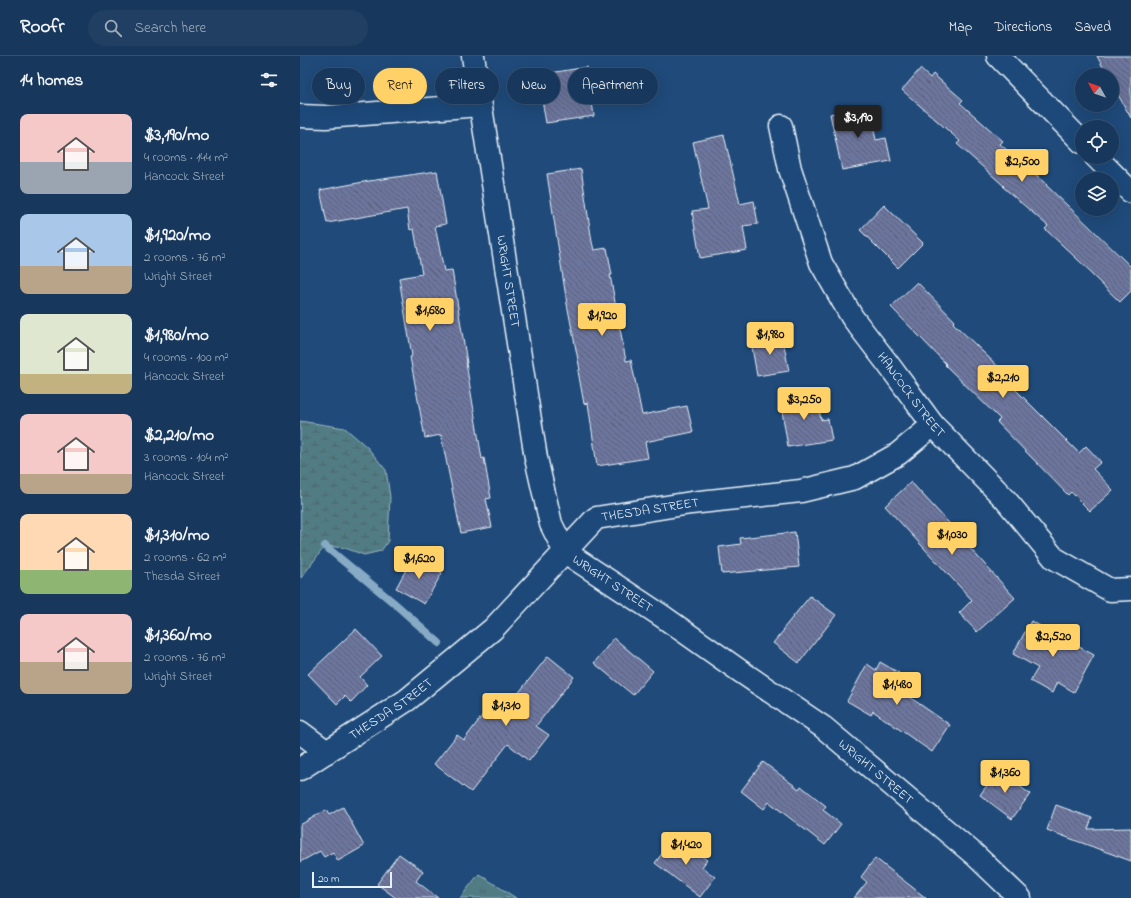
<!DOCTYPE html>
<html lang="en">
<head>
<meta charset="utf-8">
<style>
	body { margin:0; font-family:"Indie Flower",sans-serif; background:#203f62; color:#f1f3f6; height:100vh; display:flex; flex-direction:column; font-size:15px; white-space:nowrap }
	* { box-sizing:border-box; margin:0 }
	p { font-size:13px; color:#9eacbb }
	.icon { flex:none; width:22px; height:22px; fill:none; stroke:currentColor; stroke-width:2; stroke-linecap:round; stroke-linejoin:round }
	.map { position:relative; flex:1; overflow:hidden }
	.panel { display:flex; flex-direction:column; background:#17385c; width:300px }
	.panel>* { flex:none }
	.guide { position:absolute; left:12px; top:12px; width:380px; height:36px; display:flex; gap:8px }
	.needle { width:26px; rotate:310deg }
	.tools { position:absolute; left:775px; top:12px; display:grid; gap:8px }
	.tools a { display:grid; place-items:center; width:44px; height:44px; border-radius:50%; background:#17385c; box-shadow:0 4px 16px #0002,0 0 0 1px #365272; font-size:20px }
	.scale { position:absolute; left:12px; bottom:10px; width:80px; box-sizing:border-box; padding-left:4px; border:2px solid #e8f1f8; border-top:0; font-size:11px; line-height:14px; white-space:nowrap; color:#e8f1f8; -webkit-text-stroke:3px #1f4a7a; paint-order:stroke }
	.price { position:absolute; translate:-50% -34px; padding:0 9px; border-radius:4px; background:#ffd166; color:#111; font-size:13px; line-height:26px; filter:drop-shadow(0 1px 2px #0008) }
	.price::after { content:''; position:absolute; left:50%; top:24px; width:12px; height:9px; margin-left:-6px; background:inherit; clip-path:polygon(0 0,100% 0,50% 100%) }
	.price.selected { background:#222; color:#fff }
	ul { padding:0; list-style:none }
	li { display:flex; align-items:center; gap:12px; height:100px; padding:0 20px }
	li span { display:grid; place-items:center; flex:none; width:112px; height:80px; border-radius:8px; color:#555 }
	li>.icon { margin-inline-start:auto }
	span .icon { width:48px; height:48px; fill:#fffc; stroke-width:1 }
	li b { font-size:17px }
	h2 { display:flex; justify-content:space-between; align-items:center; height:48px; padding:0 20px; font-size:17px }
	.tag { padding:0 14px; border-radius:18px; background:#17385c; box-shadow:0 4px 16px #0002,0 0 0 1px #365272; font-size:14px; line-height:36px }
	.tag.selected { background:#ffd166; color:#111 }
	header { display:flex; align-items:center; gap:24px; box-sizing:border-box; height:56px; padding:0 20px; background:#17385c; border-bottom:1px solid #365272 }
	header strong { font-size:19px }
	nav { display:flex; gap:22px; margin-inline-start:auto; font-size:14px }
	.search { width:280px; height:36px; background:#203f62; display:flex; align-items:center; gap:10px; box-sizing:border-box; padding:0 14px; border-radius:22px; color:#9eacbb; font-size:15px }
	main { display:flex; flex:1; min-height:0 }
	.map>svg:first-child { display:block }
	.wetland { fill:url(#wetland-marsh); stroke:#9cb6be }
	.park { fill:url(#park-tufts); stroke:#9cb6be }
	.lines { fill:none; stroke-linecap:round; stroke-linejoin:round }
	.stream { stroke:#87aac5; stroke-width:8 }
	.building { fill:url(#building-back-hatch); stroke:#e8f1f8 }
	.street-casing { stroke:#e8f1f8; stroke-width:25 }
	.secondary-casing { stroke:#e8f1f8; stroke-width:25 }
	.street { stroke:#1f4a7a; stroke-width:22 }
	.secondary { stroke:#1f4a7a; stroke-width:22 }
	.labels { text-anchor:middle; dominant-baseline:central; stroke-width:3; stroke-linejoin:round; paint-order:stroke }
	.street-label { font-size:13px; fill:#e8f1f8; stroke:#1f4a7a }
</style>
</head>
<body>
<header>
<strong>Roofr</strong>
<div class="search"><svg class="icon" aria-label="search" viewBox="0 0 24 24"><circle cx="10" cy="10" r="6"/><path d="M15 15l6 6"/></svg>Search here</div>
<nav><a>Map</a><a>Directions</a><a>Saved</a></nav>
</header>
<main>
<section class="panel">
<h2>14 homes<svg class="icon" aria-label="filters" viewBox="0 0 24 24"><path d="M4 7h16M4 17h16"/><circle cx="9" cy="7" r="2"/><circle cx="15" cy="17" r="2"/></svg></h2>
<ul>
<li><span style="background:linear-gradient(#f6c9c9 60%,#9aa5b1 0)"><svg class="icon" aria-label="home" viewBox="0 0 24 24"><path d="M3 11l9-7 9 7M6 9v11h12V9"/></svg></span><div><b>$3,190/mo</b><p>4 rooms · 144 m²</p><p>Hancock Street</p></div></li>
<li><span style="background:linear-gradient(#a9c7e8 65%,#b9a48a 0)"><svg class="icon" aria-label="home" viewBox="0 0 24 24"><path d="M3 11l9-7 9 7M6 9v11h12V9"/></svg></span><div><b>$1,920/mo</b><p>2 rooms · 76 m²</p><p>Wright Street</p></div></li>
<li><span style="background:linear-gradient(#dfe7d0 75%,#c2b280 0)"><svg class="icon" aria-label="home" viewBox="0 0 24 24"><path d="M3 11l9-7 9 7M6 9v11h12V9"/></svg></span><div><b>$1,980/mo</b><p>4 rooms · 100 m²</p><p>Hancock Street</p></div></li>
<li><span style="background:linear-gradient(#f6c9c9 75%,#b9a48a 0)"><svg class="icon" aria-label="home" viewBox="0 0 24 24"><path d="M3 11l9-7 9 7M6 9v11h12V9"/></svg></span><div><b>$2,210/mo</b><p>3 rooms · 104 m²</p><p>Hancock Street</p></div></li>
<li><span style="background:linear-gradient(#ffd9b3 70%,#8fb573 0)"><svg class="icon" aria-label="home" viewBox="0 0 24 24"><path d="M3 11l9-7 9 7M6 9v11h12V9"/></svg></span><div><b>$1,310/mo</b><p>2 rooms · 62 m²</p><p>Thesda Street</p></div></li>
<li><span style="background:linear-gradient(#f6c9c9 60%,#b9a48a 0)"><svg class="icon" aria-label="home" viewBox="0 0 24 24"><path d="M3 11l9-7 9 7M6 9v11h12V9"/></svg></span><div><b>$1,360/mo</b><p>2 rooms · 76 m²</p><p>Wright Street</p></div></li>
</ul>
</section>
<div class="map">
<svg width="831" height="842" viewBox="0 0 831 842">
	<defs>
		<pattern id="wetland-marsh" width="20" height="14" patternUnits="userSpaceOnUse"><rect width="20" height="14" fill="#517c84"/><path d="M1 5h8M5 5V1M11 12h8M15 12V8" fill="none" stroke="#4c656a"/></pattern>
		<pattern id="park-tufts" width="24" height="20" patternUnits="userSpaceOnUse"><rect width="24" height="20" fill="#517c84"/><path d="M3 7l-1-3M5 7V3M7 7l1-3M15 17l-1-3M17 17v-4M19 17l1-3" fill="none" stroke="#4c656a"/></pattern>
		<pattern id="building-back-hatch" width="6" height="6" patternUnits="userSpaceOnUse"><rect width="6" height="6" fill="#6c759d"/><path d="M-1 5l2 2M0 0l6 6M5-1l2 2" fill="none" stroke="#5b6178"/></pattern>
	</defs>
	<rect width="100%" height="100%" fill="#1f4a7a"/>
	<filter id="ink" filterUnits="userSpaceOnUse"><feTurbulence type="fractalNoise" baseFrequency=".025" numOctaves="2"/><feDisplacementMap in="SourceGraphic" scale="8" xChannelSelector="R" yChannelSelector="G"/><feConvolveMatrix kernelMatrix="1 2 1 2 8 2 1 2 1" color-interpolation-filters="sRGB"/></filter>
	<g filter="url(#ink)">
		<polygon class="wetland" points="0,365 45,372 67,391 86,414 90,441 88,485 81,495 64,499 45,492 25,490 1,522"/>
		<polygon class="park" points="179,818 216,842 160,842"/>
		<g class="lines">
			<polyline class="stream" points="25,490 94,547 139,587"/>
		</g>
		<g class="building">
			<polygon points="797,0 831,0 831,62 812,28 812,19 807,19"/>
			<polygon points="287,11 294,60 246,67 238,19"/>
			<polygon points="620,13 630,22 633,18 663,44 660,47 703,85 700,88 747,128 746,129 791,172 831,211 831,235 820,246 789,216 790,215 745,173 748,170 703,131 704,130 657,88 660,85 602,34"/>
			<polygon points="569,50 576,84 586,82 591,105 542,114 530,58"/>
			<polygon points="424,79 440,148 454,145 458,168 443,170 447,194 400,202 392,155 408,153 393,86"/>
			<polygon points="281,113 292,186 294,194 307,192 312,219 310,219 326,305 331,304 342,359 387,350 393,376 345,386 348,402 297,410 288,347 284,348 278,315 280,314 267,248 247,118"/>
			<polygon points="137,115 146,168 135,170 144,215 152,214 167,307 166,307 182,403 184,402 191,442 186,443 192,471 161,477 141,379 125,382 110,301 112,300 99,222 122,218 114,173 110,174 107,153 27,167 20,134 69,125"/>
			<polygon points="584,149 623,187 598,212 560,174"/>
			<polygon points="617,226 655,265 653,267 710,322 707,325 779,397 786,390 801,406 793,413 813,434 790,455 771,436 768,439 697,366 700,363 645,309 646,308 591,251"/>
			<polygon points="482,279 489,315 457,320 451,285"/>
			<polygon points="516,336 521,364 528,363 532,384 488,391 480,343"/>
			<polygon points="611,426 660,479 659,480 715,542 677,576 659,557 672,544 585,450"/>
			<polygon points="495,476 499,511 422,518 419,491 441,488 440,482"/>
			<polygon points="113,501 142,517 124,548 96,532"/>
			<polygon points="510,540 536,559 499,607 473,587 484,574 483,573"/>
			<polygon points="731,565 794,599 774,636 757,626 752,637 730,625 738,612 713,598"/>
			<polygon points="56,573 82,600 60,621 67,629 51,646 45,640 37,648 8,618"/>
			<polygon points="314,582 353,615 333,639 294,607"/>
			<polygon points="248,600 274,621 236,670 249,679 229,705 208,688 171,736 134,708 157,679 164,684 197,640 209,649"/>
			<polygon points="580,606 599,617 592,629 650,669 632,696 573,655 571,659 547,645 567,608 576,614"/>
			<polygon points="463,706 499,733 501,730 526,750 523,754 541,768 525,789 469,746 464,753 441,735"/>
			<polygon points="698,714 730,738 712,763 680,739"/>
			<polygon points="756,749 792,762 788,773 831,772 831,805 747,774"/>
			<polygon points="43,751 64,790 38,805 33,796 24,801 20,795 0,806 0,769 26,754 29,759"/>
			<polygon points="375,780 407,804 402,811 415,821 400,841 355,807"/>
			<polygon points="99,798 123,815 116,825 138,842 96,842 77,828"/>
			<polygon points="575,802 626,842 554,842 567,826 561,821"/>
		</g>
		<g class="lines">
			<g class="street-casing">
				<g id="street">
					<path id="s1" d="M 173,0 L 236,402 L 251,468 L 265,496 L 362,560 L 440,615 L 523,671 L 675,799 L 720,842"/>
					<polyline points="0,60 26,61 180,49"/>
					<path id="s2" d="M 481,70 L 490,113 L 521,207 L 552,261 L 588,308 L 633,369 L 705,443 L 754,502 L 810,534 L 831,533"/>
					<polyline points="0,676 27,696"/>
					<path id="s3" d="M 0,713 L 107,644 L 193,573 L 296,462 L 391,447 L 501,435 L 555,422 L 598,398 L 633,369"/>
				</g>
			</g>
			<g class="secondary-casing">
				<g id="secondary">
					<polyline points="698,0 782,86"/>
					<polyline points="796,101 831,136"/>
				</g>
			</g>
			<use href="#street" class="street"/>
			<use href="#secondary" class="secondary"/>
		</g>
	</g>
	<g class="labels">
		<g class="street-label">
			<text stroke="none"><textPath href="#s1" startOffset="228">WRIGHT STREET</textPath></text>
			<text stroke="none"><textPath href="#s2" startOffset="303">HANCOCK STREET</textPath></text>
			<text stroke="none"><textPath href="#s3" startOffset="445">THESDA STREET</textPath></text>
			<text stroke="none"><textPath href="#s1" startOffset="563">WRIGHT STREET</textPath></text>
			<text stroke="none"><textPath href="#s3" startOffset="109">THESDA STREET</textPath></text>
			<text stroke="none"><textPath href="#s1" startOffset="887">WRIGHT STREET</textPath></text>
		</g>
	</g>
</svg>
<div class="tools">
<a><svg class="needle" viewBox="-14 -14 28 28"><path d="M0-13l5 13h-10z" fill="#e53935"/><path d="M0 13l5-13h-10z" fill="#9eacbb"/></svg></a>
<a><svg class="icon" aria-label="locate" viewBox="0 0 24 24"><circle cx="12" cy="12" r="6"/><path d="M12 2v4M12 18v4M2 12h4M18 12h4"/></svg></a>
<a><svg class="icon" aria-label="layers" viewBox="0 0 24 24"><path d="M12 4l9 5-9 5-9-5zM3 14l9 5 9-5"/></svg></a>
</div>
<div class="scale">20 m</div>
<b class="price selected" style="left:558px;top:83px">$3,190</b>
<b class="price" style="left:722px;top:127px">$2,500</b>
<b class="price" style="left:130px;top:276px">$1,680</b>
<b class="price" style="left:302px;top:281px">$1,920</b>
<b class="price" style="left:470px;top:300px">$1,980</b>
<b class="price" style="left:703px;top:343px">$2,210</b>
<b class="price" style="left:504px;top:365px">$3,250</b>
<b class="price" style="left:652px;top:500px">$1,030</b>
<b class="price" style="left:119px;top:524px">$1,620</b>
<b class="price" style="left:753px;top:602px">$2,520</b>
<b class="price" style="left:597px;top:650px">$1,480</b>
<b class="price" style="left:206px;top:671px">$1,310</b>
<b class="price" style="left:705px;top:738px">$1,360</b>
<b class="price" style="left:386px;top:810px">$1,420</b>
<div class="guide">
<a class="tag">Buy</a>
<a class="tag selected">Rent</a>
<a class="tag">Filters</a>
<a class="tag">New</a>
<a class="tag">Apartment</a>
</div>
</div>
</main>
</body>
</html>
